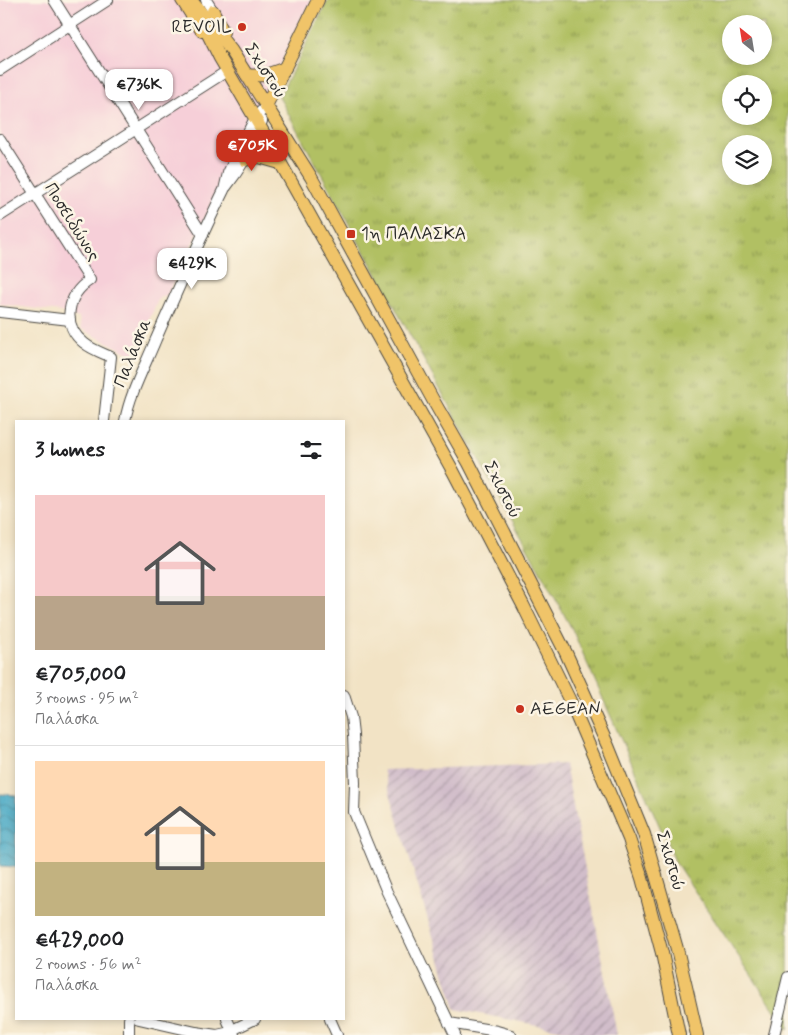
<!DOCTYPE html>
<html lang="en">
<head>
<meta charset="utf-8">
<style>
	body { margin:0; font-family:Mynerve,sans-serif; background:#f6f6f6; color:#202124; height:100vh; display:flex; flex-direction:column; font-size:19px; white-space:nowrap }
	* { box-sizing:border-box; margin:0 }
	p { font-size:16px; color:#757577 }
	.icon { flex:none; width:28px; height:28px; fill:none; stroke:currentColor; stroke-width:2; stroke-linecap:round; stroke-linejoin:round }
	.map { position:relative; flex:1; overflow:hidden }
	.drawer { position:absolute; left:15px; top:420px; width:330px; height:600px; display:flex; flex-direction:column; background:#fff; border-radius:0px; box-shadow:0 2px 8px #0003 }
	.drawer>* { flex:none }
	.needle { width:32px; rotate:330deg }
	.buttons { position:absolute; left:722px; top:15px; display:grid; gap:10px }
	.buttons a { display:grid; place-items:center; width:50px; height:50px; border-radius:50%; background:#fff; box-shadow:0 2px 8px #0003; font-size:25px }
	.price { position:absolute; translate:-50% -42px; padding:0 11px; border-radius:10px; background:#fff; color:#222; font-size:16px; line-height:32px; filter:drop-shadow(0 1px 2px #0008) }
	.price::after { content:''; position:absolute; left:50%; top:30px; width:15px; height:11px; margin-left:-8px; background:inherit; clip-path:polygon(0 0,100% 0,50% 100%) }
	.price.on { background:#c8321e; color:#fff }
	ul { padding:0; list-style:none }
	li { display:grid; align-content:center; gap:10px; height:265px; padding:0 20px }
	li+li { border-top:1px solid #e0e0e0 }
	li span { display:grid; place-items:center; height:155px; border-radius:0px; color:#555 }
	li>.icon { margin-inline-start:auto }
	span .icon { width:90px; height:90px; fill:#fffc; stroke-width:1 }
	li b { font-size:21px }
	h2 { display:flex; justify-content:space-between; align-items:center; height:60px; padding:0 20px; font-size:21px }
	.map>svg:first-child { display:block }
	.built { fill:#f6cfd8 }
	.industrial { fill:url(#industrial-furrows) }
	.grass { fill:url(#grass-tufts); stroke:#6e7647; fill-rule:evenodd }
	.water { fill:url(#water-waves); stroke:#386978 }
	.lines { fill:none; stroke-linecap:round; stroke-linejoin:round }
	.minor-casing { stroke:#494742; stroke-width:12 }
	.major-casing { stroke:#494742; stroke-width:14 }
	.minor { stroke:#fff; stroke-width:10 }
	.major { stroke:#f0c469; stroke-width:12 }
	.poi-dot { fill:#c8321e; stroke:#fcf5e5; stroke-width:2 }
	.labels { text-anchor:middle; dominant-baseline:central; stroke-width:5; stroke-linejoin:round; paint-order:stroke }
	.poi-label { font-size:18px; fill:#2b2b2b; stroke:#fcf5e5; text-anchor:start }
	.street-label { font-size:18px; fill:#2b2b2b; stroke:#fcf5e5 }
</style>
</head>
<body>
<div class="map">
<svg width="788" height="1035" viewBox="0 0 788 1035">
	<defs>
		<pattern id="industrial-furrows" width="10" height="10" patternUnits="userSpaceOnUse" patternTransform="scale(1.25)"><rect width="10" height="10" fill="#d1bdca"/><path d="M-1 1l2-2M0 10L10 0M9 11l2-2" fill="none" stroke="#aa9aa4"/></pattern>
		<pattern id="grass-tufts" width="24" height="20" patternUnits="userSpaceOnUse" patternTransform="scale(1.25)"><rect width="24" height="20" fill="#b1c063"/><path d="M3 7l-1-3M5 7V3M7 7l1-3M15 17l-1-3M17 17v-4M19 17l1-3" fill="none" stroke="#909c52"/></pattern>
		<pattern id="water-waves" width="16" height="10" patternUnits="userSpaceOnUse" patternTransform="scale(1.25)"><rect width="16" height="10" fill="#44a7c4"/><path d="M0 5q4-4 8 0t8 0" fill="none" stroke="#39889f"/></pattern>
	</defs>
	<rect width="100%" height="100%" fill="#fcf5e5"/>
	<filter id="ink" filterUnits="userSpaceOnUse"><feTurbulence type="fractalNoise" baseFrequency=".02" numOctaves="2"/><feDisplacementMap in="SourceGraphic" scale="10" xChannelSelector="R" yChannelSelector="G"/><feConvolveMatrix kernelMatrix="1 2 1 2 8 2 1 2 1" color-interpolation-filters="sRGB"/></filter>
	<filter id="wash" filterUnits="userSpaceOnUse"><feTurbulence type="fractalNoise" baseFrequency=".0096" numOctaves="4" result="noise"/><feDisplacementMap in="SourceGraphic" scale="20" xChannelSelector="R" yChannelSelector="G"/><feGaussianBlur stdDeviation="1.12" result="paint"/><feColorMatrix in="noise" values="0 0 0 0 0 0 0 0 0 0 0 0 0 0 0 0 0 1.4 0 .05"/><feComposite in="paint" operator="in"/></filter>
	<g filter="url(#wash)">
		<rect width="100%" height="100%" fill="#f2e3c5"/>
		<polygon class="built" points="0,0 312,0 167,295 159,298 133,355 81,329 79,318 61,312 0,304"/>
		<polygon class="industrial" points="565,764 574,811 617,1035 588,1035 455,1009 383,770"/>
		<path class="grass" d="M 328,0 L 788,0 L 788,1030 L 676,863 L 572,629 L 279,97 ZM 731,24 L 764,24 L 764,56 L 731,56 ZM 731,84 L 764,84 L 764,116 L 731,116 ZM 731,144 L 764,144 L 764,176 L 731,176 Z"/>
		<polygon class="water" points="0,794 16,795 16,867 0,866"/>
	</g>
	<g filter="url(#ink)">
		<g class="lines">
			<g class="minor-casing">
				<g id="minor">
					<polyline points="54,0 203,235"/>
					<polyline points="206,0 213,11"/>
					<polyline points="0,70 108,0"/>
					<path d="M 0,139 L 90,280 C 67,295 61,325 84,343 C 91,349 102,353 111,357 L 104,421"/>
					<path d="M 226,187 C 241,168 254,145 262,121"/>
					<polyline points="0,216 227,71"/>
					<polyline points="0,312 70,320"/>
					<path d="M 125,421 C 130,393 145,366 156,339 C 178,289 200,239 224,190 L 228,173 L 247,134 L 255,118 L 266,106"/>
					<polyline points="344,695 351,717 353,735 355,783 354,812 387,892 455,1035"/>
					<polyline points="139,1019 196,1032 217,1035"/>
					<polyline points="227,1019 234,1035"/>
					<polyline points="330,1019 337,1035"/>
					<polyline points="449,1023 497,1031 511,1035"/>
					<polyline points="129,1035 129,1019"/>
					<polyline points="217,1035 226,1033 255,1019"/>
					<polyline points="774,1035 788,977"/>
				</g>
			</g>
			<g class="major-casing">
				<g id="major">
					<polyline points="182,0 202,31"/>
					<polyline points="191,0 231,50 311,177 433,400 469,463 566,653 608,746 644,834 677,949 687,991 697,1035"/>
					<polyline points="213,11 223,32"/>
					<polyline points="201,20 220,58 266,137 453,471 523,605 570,701 629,839 642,878 662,953 679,1035"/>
					<path d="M 247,75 C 263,77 270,74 285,68"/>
					<polyline points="266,106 318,0"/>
					<polyline points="245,160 259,157 280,163"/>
				</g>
			</g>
			<use href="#minor" class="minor"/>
			<use href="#major" class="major"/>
		</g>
	</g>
	<g class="poi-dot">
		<circle cx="242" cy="27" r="5"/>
		<rect x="346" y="229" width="10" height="10" rx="2.5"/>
		<circle cx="520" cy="709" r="5"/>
	</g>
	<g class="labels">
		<g class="poi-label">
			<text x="232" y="27" text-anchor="end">REVOIL</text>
			<text x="361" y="234">1η ΠΑΛΑΣΚΑ</text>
			<text x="530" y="709">AEGEAN</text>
		</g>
		<g class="street-label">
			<text transform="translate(265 71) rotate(57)">Σχιστού</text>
			<text transform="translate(72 222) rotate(58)">Ποσειδώνος</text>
			<text transform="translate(133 353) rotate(-68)">Παλάσκα</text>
			<text transform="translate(502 490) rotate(63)">Σχιστού</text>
			<text transform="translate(670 861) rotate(73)">Σχιστού</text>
		</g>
	</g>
</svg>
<div class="buttons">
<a><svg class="needle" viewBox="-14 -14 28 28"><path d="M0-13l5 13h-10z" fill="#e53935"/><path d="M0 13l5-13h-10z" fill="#757577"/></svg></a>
<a><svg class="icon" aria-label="locate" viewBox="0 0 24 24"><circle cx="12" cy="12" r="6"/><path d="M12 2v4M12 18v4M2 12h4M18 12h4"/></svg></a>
<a><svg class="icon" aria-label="layers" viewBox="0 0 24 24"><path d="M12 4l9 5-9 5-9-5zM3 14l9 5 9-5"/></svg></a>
</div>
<b class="price" style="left:139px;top:111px">€736K</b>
<b class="price on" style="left:252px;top:172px">€705K</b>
<b class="price" style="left:192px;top:290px">€429K</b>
<section class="drawer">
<h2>3 homes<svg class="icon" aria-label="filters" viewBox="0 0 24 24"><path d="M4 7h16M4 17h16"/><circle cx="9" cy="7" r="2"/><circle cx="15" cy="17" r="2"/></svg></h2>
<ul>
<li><span style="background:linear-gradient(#f6c9c9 65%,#b9a48a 0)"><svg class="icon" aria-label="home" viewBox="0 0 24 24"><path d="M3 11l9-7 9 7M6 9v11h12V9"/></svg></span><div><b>€705,000</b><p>3 rooms · 95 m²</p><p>Παλάσκα</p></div></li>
<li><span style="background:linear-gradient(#ffd9b3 65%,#c2b280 0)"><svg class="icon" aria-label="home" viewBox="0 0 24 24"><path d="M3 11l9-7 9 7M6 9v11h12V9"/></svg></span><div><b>€429,000</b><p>2 rooms · 56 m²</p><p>Παλάσκα</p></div></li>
</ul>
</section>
</div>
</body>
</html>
